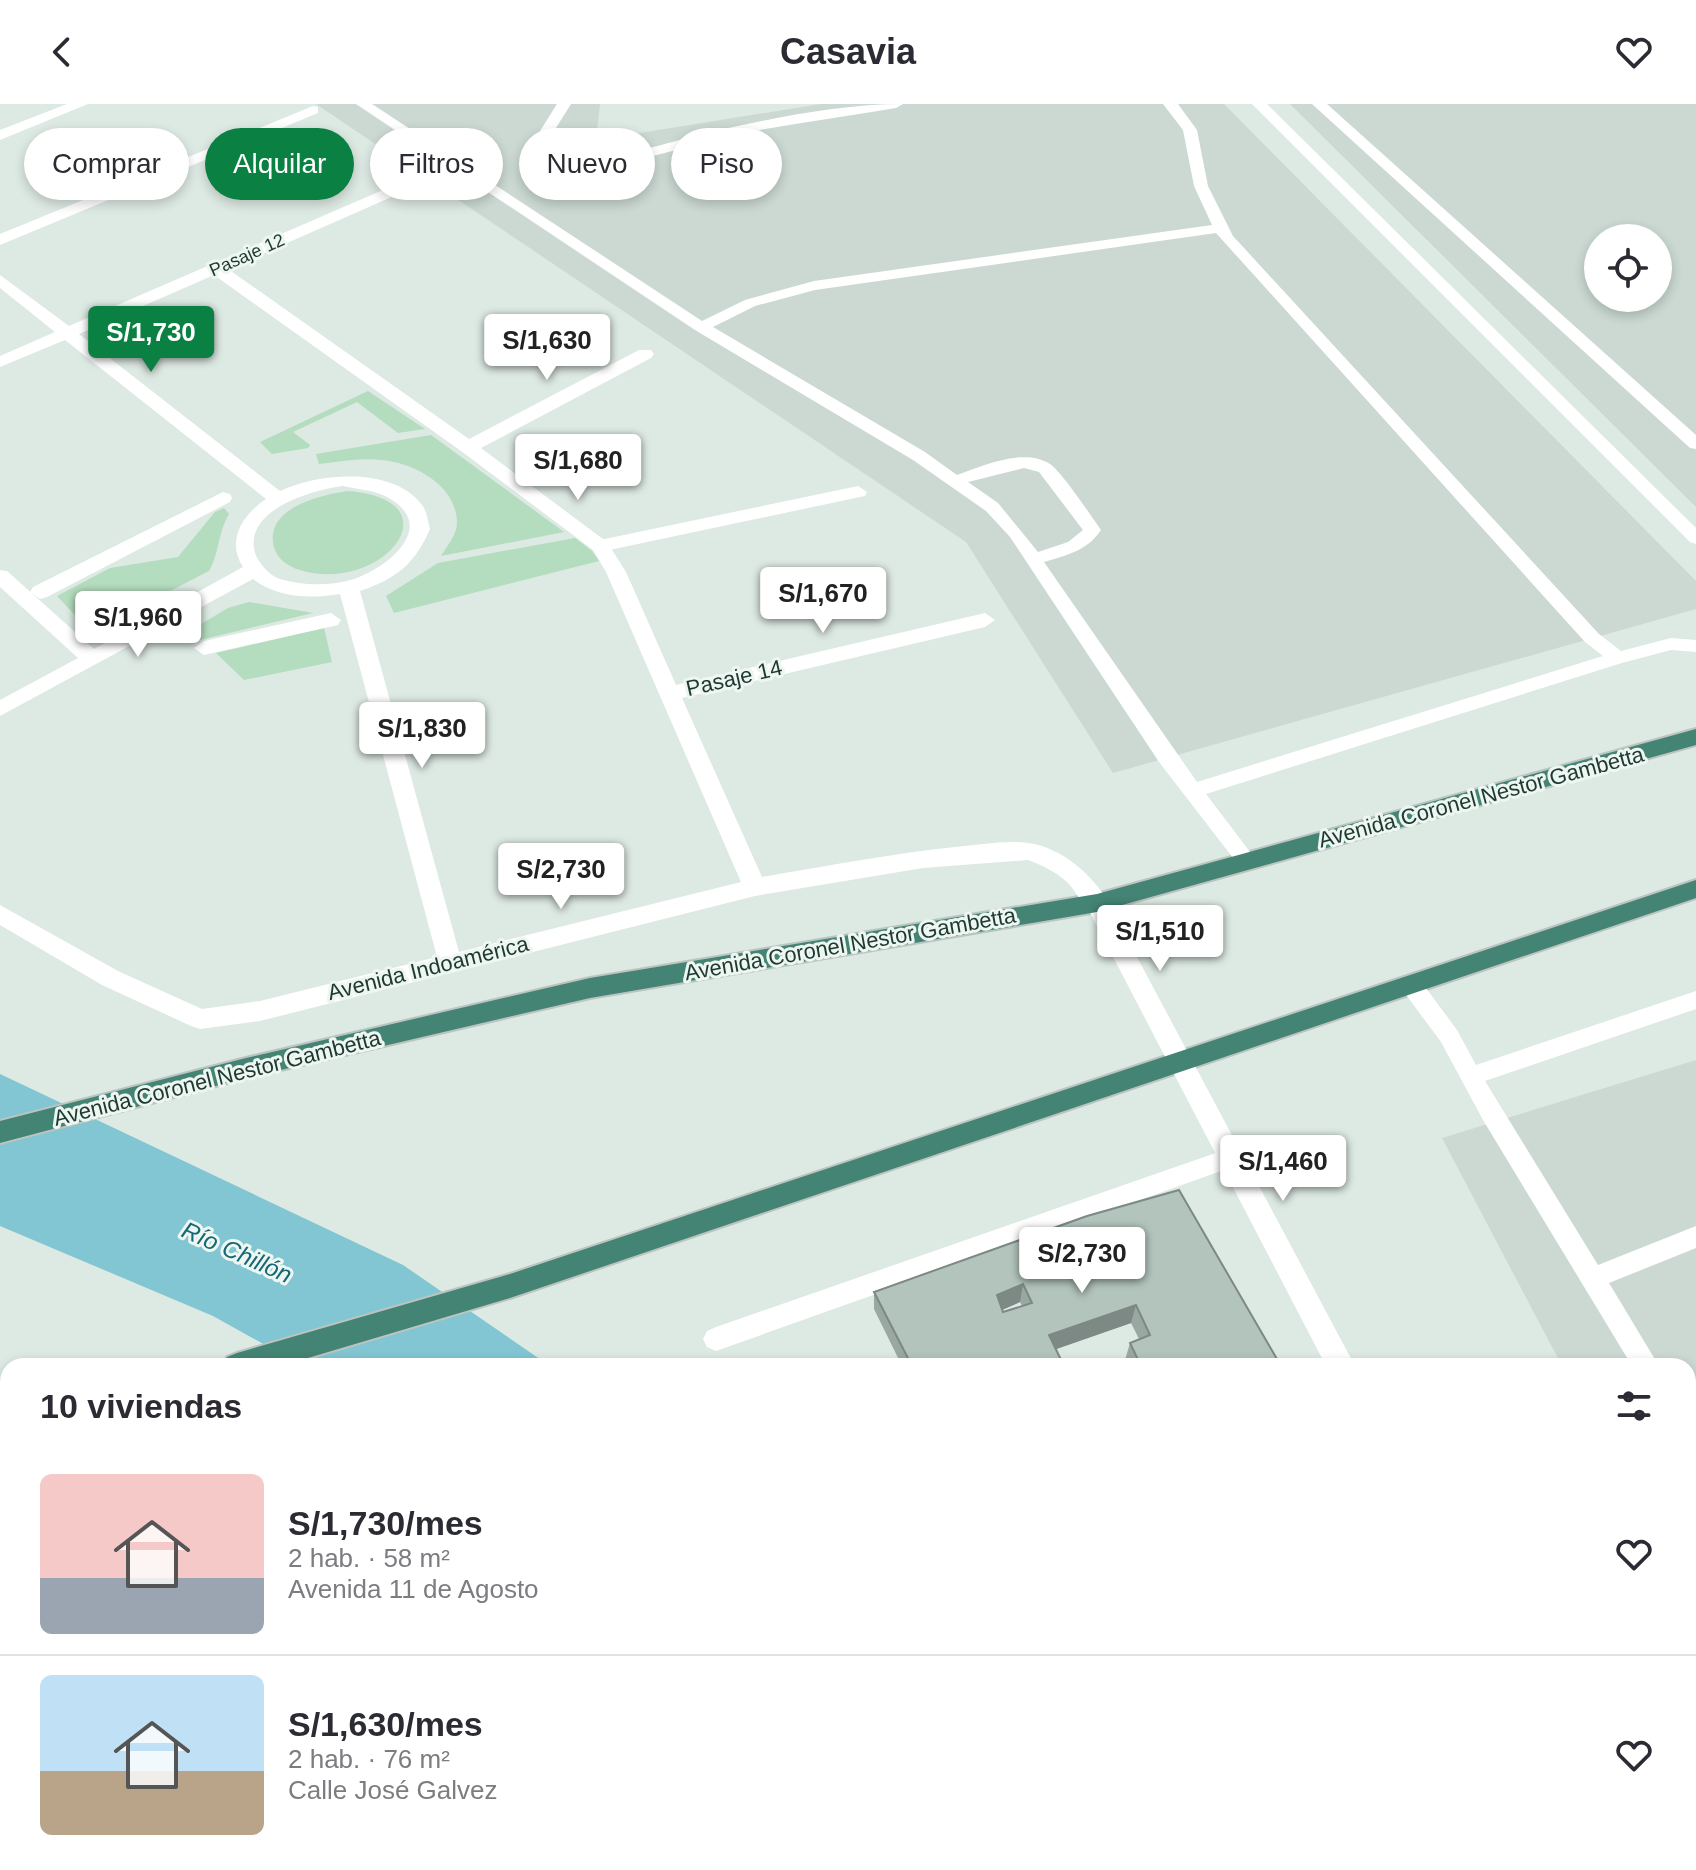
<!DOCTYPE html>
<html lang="es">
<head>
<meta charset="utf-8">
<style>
	body { margin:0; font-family:Helvetica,sans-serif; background:#f7f7f7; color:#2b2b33; height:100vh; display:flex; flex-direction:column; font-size:30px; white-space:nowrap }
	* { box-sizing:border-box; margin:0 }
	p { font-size:26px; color:#7c7c81 }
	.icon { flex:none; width:44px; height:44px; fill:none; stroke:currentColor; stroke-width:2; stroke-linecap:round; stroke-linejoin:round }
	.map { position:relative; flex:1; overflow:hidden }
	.side { position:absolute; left:0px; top:1254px; width:1696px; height:512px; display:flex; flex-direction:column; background:#fff; border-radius:24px 24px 0 0; box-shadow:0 4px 12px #0003 }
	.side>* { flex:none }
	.top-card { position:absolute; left:24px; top:24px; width:800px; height:72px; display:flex; gap:16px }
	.fabs { position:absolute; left:1584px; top:120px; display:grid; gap:16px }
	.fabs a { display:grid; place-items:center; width:88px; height:88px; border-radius:50%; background:#fff; box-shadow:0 4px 12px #0003; font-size:40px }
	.price { position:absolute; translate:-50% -68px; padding:0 18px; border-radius:8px; background:#fff; color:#222; font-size:26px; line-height:52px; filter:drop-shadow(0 2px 4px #0008) }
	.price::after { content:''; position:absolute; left:50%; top:48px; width:24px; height:18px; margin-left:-12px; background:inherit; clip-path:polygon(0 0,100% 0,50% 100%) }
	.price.on { background:#0b8043; color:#fff }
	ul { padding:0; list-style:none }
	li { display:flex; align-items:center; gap:24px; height:200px; padding:0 40px }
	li+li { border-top:2px solid #e1e1e2 }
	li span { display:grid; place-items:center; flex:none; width:224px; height:160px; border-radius:12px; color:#555 }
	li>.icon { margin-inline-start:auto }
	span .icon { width:96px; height:96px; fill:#fffc; stroke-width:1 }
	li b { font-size:34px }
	h2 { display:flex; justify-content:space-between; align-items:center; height:96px; padding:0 40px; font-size:34px }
	.chip { padding:0 28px; border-radius:36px; background:#fff; box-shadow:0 4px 12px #0003; font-size:28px; line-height:72px }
	.chip.on { background:#0b8043; color:#fff }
	header { display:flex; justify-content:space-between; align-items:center; height:104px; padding:0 40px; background:#fff; font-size:36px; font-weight:700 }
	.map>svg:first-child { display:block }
	.built { fill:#cbd9d2; fill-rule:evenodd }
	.green { fill:#b4dcbe }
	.water { fill:#81c6d2 }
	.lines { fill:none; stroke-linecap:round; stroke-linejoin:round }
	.trunk-casing { stroke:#bcc4c1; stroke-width:4 }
	.service { fill:#fff; fill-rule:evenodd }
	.pedestrian { fill:#fff; fill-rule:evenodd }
	.minor { fill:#fff; fill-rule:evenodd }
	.tertiary { fill:#fff; fill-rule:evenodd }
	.trunk { fill:#448474; fill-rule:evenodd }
	.wall { fill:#99a9a2; fill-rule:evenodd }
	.shaded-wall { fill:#7d8984 }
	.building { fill:#b2c4bc; stroke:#7d8984; stroke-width:2; fill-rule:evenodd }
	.labels { text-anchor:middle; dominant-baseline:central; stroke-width:6; stroke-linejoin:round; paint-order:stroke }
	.far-street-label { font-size:18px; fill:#1e3931; stroke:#edf6f1 }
	.street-label { font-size:22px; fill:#1e3931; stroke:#edf6f1 }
	.water-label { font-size:24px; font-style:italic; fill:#176776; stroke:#edf6f1 }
</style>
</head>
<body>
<header><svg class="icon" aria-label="back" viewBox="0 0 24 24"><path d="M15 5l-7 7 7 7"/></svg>Casavia<svg class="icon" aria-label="heart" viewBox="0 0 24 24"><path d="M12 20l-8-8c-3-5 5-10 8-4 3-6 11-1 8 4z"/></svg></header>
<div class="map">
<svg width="1696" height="1766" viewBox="0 0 1696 1766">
	<rect width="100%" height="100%" fill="#dde9e3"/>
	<g class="built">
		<polygon points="316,0 600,0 596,36 821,0 1224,0 1696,477 1696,505 1113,669 966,438"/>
		<path d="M 1290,0 L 1696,0 L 1696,403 ZM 1598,134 L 1658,134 L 1658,194 L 1598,194 Z"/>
		<polygon points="1696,956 1696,1515 1688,1500 1688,1262 1562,1262 1442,1034"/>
		<polygon points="8,1436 8,1758 466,1758 472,1766 0,1766 0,1438"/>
	</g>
	<g class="green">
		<polygon points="368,287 425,325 398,329 357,298 293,328 310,341 308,344 272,350 260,338"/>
		<path d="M 431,331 L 564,428 L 441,452 C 447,442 457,431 457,419 C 457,385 422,364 394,358 C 370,352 343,357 319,360 L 316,350 Z"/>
		<path d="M 349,387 C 459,397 381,491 300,466 C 289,463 277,455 274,443 C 263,404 323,390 349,387 Z"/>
		<path d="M 224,404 L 229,410 C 218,428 219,450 209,467 L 94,526 L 88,525 L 57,492 L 110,464 L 178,453 L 215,408 Z"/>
		<polygon points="575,434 592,447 599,457 394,509 386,492 438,459"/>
		<polygon points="249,498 313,509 200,536 191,526 228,504"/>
		<polygon points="324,524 332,558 244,576 216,549"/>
	</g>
	<g class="water">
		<polygon points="0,970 403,1161 550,1262 303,1262 213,1212 0,1122"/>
		<polygon points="710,1758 895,1758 898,1766 713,1766"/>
	</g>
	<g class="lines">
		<g class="trunk-casing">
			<g id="trunk">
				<polygon points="1696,625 1696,641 1097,808 590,894 246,974 0,1039 0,1017 246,954 590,874 1097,790"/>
				<polygon points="1696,776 1696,794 510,1194 281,1262 223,1262 227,1253 237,1249 510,1170"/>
				<polygon points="8,1312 8,1340 0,1342 0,1314"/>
			</g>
		</g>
		<g class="service">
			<path d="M 356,0 L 372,0 L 702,217 L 745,196 L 814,177 L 1212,121 L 1194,82 L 1183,26 L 1163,0 L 1178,0 L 1197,26 L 1208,82 L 1233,132 L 1599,530 L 1621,547 L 1671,534 L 1696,536 L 1696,548 L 1671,546 L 1622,559 L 1206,690 L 1257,757 L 1254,763 L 1240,763 L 1159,658 L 1010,433 L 986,407 L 913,356 L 695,226 ZM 1216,129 L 1585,538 L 1603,552 L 1197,678 L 1044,458 C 1067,451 1087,447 1101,426 C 1091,412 1062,368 1050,360 C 1024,343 982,362 957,371 L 925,348 L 713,223 L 755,202 L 815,186 ZM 1024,364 L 1039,368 L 1083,426 L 1068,438 L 1038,448 L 998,399 L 968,378 Z"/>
			<path d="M 557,0 L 571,0 L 554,27 L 563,43 C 621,60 663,38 719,26 C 779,13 842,0 903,0 L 896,4 C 843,13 790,20 738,30 C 665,45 628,71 552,49 L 540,27 Z"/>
			<polygon points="1252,0 1267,0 1696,424 1696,440 1690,438"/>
			<polygon points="1312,0 1327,0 1696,331 1696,345 1690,344"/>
			<polygon points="1412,873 1420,876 1457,926 1476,961 1696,887 1696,905 1485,977 1598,1161 1696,1122 1696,1144 1609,1179 1659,1262 1632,1262 1483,1016 1441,938 1404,888 1401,882 1404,876"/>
			<polygon points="1230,1044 1238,1047 1242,1054 1238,1061 716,1247 707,1243 703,1235 707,1227 716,1223"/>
			<polygon points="1688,1319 1696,1323 1696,1359 1688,1355"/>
		</g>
		<g class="pedestrian">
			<polygon points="858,382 867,388 865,392 600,448 590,442 600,436"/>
			<polygon points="223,388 230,390 232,394 230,398 47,493 40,495 30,488 33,483"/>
			<polygon points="331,509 341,516 338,521 204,551 194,544 204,537"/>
		</g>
		<g class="minor">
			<polygon points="67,0 88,0 0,36 0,26"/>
			<polygon points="313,2 318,3 318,9 0,141 0,130"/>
			<path d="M 406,76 L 412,78 L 412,84 L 228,165 L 469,335 L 639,246 L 651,246 L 654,250 L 651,254 L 481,344 L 607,438 L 626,468 L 676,581 L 985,509 L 995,516 L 985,523 L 682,594 L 762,773 C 826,762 890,750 955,743 C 979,741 1005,736 1028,739 C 1061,743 1093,771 1109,799 L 1105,805 C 1085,812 1079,790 1067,778 C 1056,768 1042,761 1028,756 L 923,764 L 755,792 L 260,917 L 200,925 L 191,922 L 102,881 L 0,821 L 0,801 L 118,867 L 202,905 L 260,897 L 437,853 L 340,490 C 313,495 276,494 253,475 L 0,612 L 0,596 L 78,554 L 0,483 L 0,466 L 7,467 L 94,545 L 243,463 C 226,437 242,411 266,395 L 65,236 L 0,263 L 0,252 L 55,228 L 0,184 L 0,171 L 69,222 ZM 214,171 L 461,347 L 593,446 L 606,468 L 741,778 L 459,848 L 360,487 C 396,475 415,460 430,425 C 428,418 427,407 422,401 C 393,362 318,369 280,387 L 79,230 ZM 343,382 C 356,385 373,386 385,392 C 440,420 391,462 354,475 C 332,482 303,482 280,475 C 270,472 259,460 255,449 C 243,405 313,386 343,382 Z"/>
			<polygon points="495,1758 532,1758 536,1766 499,1766"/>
		</g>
		<g class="tertiary">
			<polygon points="1097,790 1105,793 1355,1262 1326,1262 1085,799 1089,793"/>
			<polygon points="1555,1758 1589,1758 1592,1766 1558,1766"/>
		</g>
		<use href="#trunk" class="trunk"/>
	</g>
	<g class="wall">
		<path d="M 1087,1112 L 1281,1262 L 1128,1262 L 1125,1256 L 1130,1239 L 1139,1235 L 1131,1219 L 1056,1245 L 1064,1262 L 902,1262 L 874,1205 L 874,1188 ZM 1020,1198 L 1022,1202 L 1003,1208 L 1002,1206 Z"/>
		<polygon points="1187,1758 1267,1758 1275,1766 1190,1766"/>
		<polygon points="1303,1758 1426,1758 1356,1766 1306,1766"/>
	</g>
	<g class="shaded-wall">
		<polygon points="1023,1180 1020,1198 995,1209 997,1191"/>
		<polygon points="1136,1201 1131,1219 1045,1249 1049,1231"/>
	</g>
	<g class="building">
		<path d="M 1179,1086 L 1281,1262 L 1141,1262 L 1130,1239 L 1150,1231 L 1136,1201 L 1049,1231 L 1064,1262 L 912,1262 L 874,1188 L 1087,1112 ZM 1023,1180 L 1032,1199 L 1003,1208 L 997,1191 Z"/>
		<polygon points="1198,1758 1267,1758 1275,1766 1203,1766"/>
		<polygon points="1316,1758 1354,1758 1318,1762"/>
	</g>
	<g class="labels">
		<g class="far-street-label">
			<text transform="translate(247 151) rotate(-24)">Pasaje 12</text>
		</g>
		<g class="street-label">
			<text transform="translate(734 574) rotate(-13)">Pasaje 14</text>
			<text transform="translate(1481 693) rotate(-15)">Avenida Coronel Nestor Gambetta</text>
			<text transform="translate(850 840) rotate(-10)">Avenida Coronel Nestor Gambetta</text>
			<text transform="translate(428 864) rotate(-14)">Avenida Indoamérica</text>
			<text transform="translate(217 974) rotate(-14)">Avenida Coronel Nestor Gambetta</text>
		</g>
		<g class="water-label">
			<text transform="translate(237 1148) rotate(24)">Río Chillón</text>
		</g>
	</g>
</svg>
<div class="fabs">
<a><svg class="icon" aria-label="locate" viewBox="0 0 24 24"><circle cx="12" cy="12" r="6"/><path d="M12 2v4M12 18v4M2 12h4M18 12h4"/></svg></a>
</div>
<b class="price on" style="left:151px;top:270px">S/1,730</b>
<b class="price" style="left:547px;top:278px">S/1,630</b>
<b class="price" style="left:578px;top:398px">S/1,680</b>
<b class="price" style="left:823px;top:531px">S/1,670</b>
<b class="price" style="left:138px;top:555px">S/1,960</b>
<b class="price" style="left:422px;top:666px">S/1,830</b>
<b class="price" style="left:561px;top:807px">S/2,730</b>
<b class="price" style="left:1160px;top:869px">S/1,510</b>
<b class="price" style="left:1283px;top:1099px">S/1,460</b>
<b class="price" style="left:1082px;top:1191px">S/2,730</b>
<div class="top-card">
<a class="chip">Comprar</a>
<a class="chip on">Alquilar</a>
<a class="chip">Filtros</a>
<a class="chip">Nuevo</a>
<a class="chip">Piso</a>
</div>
<section class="side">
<h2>10 viviendas<svg class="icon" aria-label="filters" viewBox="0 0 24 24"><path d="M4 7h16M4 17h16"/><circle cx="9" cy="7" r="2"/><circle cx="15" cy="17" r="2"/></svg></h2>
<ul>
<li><span style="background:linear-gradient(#f6c9c9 65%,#9aa5b1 0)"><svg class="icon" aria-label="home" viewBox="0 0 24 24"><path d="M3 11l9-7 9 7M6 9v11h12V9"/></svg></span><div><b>S/1,730/mes</b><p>2 hab. · 58 m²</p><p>Avenida 11 de Agosto</p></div><svg class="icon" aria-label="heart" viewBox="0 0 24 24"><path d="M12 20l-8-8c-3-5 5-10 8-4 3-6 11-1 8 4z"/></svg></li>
<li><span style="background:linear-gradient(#bfe0f5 60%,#b9a48a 0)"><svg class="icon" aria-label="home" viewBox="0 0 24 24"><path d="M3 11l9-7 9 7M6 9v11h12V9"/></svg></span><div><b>S/1,630/mes</b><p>2 hab. · 76 m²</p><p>Calle José Galvez</p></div><svg class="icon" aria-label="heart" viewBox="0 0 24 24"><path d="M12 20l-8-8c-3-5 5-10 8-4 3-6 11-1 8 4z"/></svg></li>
</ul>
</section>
</div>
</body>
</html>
